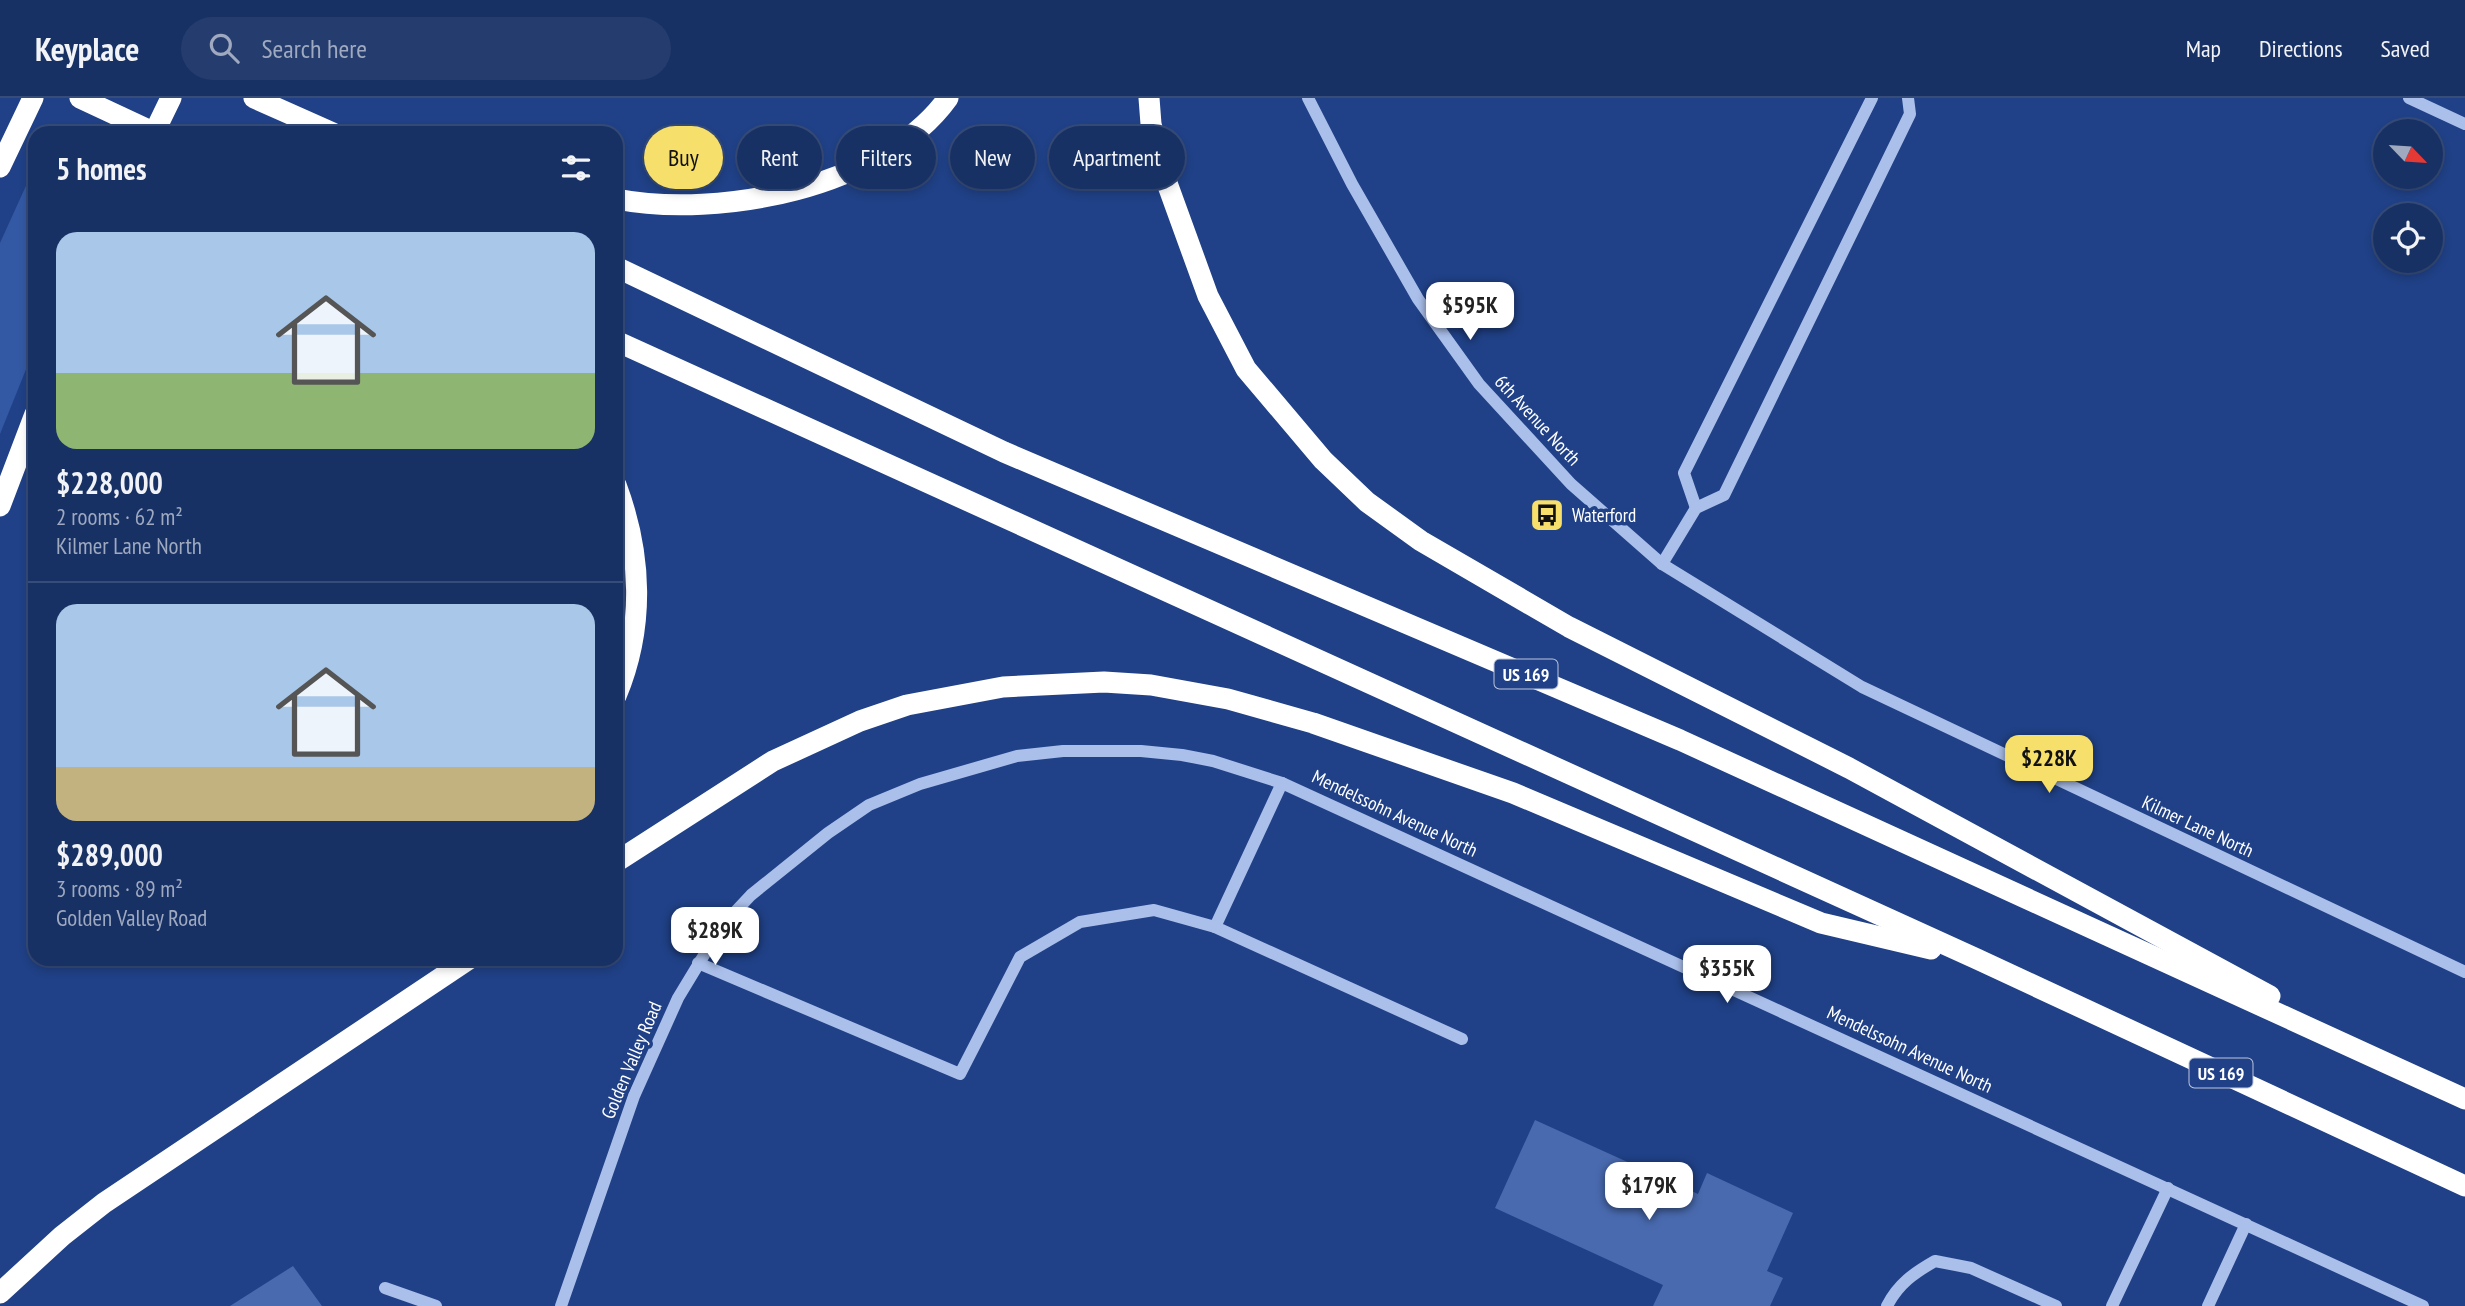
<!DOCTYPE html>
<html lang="en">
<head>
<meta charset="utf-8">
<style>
	body { margin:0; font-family:"PT Sans Narrow",sans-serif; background:#253d6e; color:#f1f3f6; height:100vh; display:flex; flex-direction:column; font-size:26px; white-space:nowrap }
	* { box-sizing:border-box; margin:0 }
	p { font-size:23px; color:#9fa9bf }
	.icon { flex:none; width:38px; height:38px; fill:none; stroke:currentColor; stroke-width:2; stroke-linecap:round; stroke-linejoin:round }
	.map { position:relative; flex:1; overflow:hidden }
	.details { position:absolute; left:28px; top:28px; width:595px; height:840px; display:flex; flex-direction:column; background:#183165; border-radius:21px; box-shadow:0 4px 10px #0003,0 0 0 2px #364c79 }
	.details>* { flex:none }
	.guide { position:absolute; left:644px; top:28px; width:665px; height:63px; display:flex; gap:14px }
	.needle { width:46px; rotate:115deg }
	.controls { position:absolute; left:2373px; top:21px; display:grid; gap:14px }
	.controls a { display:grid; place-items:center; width:70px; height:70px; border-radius:50%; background:#183165; box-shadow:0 4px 10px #0003,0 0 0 2px #364c79; font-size:35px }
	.price { position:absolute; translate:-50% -60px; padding:0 16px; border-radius:14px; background:#fff; color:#222; font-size:23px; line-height:46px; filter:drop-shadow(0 2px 4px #0008) }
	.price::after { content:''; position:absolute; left:50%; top:42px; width:21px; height:16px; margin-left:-10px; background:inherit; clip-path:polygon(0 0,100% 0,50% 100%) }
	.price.current { background:#f7df6b; color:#111 }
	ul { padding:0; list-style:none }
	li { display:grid; align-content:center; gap:14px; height:371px; padding:0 28px }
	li+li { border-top:2px solid #364c79 }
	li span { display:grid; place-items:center; height:217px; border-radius:21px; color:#555 }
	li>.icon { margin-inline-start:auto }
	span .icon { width:126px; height:126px; fill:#fffc; stroke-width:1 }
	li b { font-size:30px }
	h2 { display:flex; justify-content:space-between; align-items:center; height:84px; padding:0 28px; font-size:30px }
	.pill { padding:0 24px; border-radius:32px; background:#183165; box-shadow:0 4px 10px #0003,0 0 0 2px #364c79; font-size:24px; line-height:63px }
	.pill.current { background:#f7df6b; color:#111 }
	header { display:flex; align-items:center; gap:42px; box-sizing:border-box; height:98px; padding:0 35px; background:#183165; border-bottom:2px solid #364c79 }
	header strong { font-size:33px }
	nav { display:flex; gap:38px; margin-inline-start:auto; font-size:24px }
	.search { width:490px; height:63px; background:#253d6e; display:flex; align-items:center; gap:18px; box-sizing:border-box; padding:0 24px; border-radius:38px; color:#9fa9bf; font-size:26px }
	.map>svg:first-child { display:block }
	.green { fill:#3459a4 }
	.building { fill:#496aaf }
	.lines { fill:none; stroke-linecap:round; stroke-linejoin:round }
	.minor { stroke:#aabfea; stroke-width:12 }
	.highway { stroke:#fff; stroke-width:21 }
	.highway-bridge { stroke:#fff; stroke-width:21 }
	.labels { text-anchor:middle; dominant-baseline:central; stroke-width:7; stroke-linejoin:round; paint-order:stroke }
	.shield { fill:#204187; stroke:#bcc6db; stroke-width:2 }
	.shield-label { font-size:18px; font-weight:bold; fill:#fff }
	.street-label { font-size:19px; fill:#fff; stroke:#204187 }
	.poi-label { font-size:19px; fill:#fff; stroke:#204187; text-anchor:start }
</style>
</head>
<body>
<header>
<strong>Keyplace</strong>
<div class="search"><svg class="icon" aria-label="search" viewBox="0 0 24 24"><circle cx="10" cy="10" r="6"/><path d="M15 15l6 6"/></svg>Search here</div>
<nav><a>Map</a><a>Directions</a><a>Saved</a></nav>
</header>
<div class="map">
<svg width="2465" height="1208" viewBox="0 0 2465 1208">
	<rect width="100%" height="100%" fill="#204187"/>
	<polygon class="green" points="35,68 35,249 0,336 0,145"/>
	<g class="building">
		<polygon points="1535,1022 1698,1096 1707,1075 1793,1115 1767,1173 1783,1180 1770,1208 1653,1208 1663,1187 1495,1110"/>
		<polygon points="293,1168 322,1208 230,1208"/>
	</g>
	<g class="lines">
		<g class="minor">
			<polyline points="1308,0 1352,86 1418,201 1479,286 1571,386 1662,466 1862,589 2465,874"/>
			<polyline points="2409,0 2465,26"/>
			<polyline points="1696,410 1684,375 1872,0"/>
			<polyline points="1662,466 1696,410 1724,397 1910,16 1908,0"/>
			<polyline points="1282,685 1215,829 1462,941"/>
			<polyline points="698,865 960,976 1020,859 1080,824 1154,812 1215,829"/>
			<polyline points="385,1190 436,1208"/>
			<polyline points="561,1208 634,998 678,900 721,829 751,797 828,735 869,707 920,686 1017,658 1063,653 1141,653 1182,657 1213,663 1282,685 2423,1208"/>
			<path d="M 1887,1208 C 1898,1186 1914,1175 1935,1163 L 1971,1170 L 2056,1208"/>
			<polyline points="2112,1208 2168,1090"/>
			<polyline points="2208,1208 2246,1126"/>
		</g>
		<g class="highway">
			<polyline points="254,0 333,35"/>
			<polyline points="1149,0 1151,26 1163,74 1208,198 1246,271 1323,362 1367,404 1421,443 1569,529 1849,670 2270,898"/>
			<polyline points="154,35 171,0"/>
			<polyline points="0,69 33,0"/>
			<path d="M 616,101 C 719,121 883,90 948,0"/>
			<polyline points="616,169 1004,354 1680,642 2465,1001"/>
			<polyline points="616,243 1977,861 2465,1088"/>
			<path d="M 616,387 C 642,456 645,529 616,598"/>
			<polyline points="0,408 35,316"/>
			<polyline points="616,764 773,663 860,623 907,607 1003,589 1104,584 1151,587 1228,601 1313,625 1513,695 1821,825 1931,851"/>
			<polyline points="0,1195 62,1138 104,1105 469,861"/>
		</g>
		<polyline class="highway-bridge" points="80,0 155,35"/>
	</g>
	<defs>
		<g id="bus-square" transform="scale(1.75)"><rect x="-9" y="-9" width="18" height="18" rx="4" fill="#f7df6b" stroke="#204187"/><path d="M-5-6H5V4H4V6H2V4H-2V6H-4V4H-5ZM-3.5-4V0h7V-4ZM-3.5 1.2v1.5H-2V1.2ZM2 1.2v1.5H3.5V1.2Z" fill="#111"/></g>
	</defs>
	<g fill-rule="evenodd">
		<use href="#bus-square" x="1547" y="417"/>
	</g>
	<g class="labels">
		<g class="shield">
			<rect x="1494.5" y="561.5" width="63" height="29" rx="5"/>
			<rect x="2189.5" y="960.5" width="63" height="29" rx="5"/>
		</g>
		<g class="shield-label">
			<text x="1526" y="576">US 169</text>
			<text x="2221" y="975">US 169</text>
		</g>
		<g class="street-label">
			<text transform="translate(1538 322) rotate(47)">6th Avenue North</text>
			<text transform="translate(1395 715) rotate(25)">Mendelssohn Avenue North</text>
			<text transform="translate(2198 728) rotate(25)">Kilmer Lane North</text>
			<text transform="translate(1910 951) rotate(25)">Mendelssohn Avenue North</text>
			<text transform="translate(631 962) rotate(-67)">Golden Valley Road</text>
		</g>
		<g class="poi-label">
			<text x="1572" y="417">Waterford</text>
		</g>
	</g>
</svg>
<div class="controls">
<a><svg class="needle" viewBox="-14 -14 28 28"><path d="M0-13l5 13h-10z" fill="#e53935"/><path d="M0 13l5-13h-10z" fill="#9fa9bf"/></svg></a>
<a><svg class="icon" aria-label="locate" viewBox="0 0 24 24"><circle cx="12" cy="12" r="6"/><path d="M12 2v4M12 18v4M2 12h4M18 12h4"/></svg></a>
</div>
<b class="price" style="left:1470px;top:244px">$595K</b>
<b class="price current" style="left:2049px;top:697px">$228K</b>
<b class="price" style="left:715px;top:869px">$289K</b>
<b class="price" style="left:1727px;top:907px">$355K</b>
<b class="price" style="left:1649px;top:1124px">$179K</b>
<div class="guide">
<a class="pill current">Buy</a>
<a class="pill">Rent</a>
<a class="pill">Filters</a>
<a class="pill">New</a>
<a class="pill">Apartment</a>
</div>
<section class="details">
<h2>5 homes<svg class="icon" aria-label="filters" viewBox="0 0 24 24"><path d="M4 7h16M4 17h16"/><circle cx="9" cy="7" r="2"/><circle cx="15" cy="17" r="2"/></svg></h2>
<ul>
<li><span style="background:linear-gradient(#a9c7e8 65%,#8fb573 0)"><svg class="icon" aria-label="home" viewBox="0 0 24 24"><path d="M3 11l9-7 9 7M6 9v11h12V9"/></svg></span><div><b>$228,000</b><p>2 rooms · 62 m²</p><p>Kilmer Lane North</p></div></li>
<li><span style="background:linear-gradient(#a9c7e8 75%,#c2b280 0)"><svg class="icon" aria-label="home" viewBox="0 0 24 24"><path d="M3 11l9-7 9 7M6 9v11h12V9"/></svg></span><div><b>$289,000</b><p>3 rooms · 89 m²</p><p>Golden Valley Road</p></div></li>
</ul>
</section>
</div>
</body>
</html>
